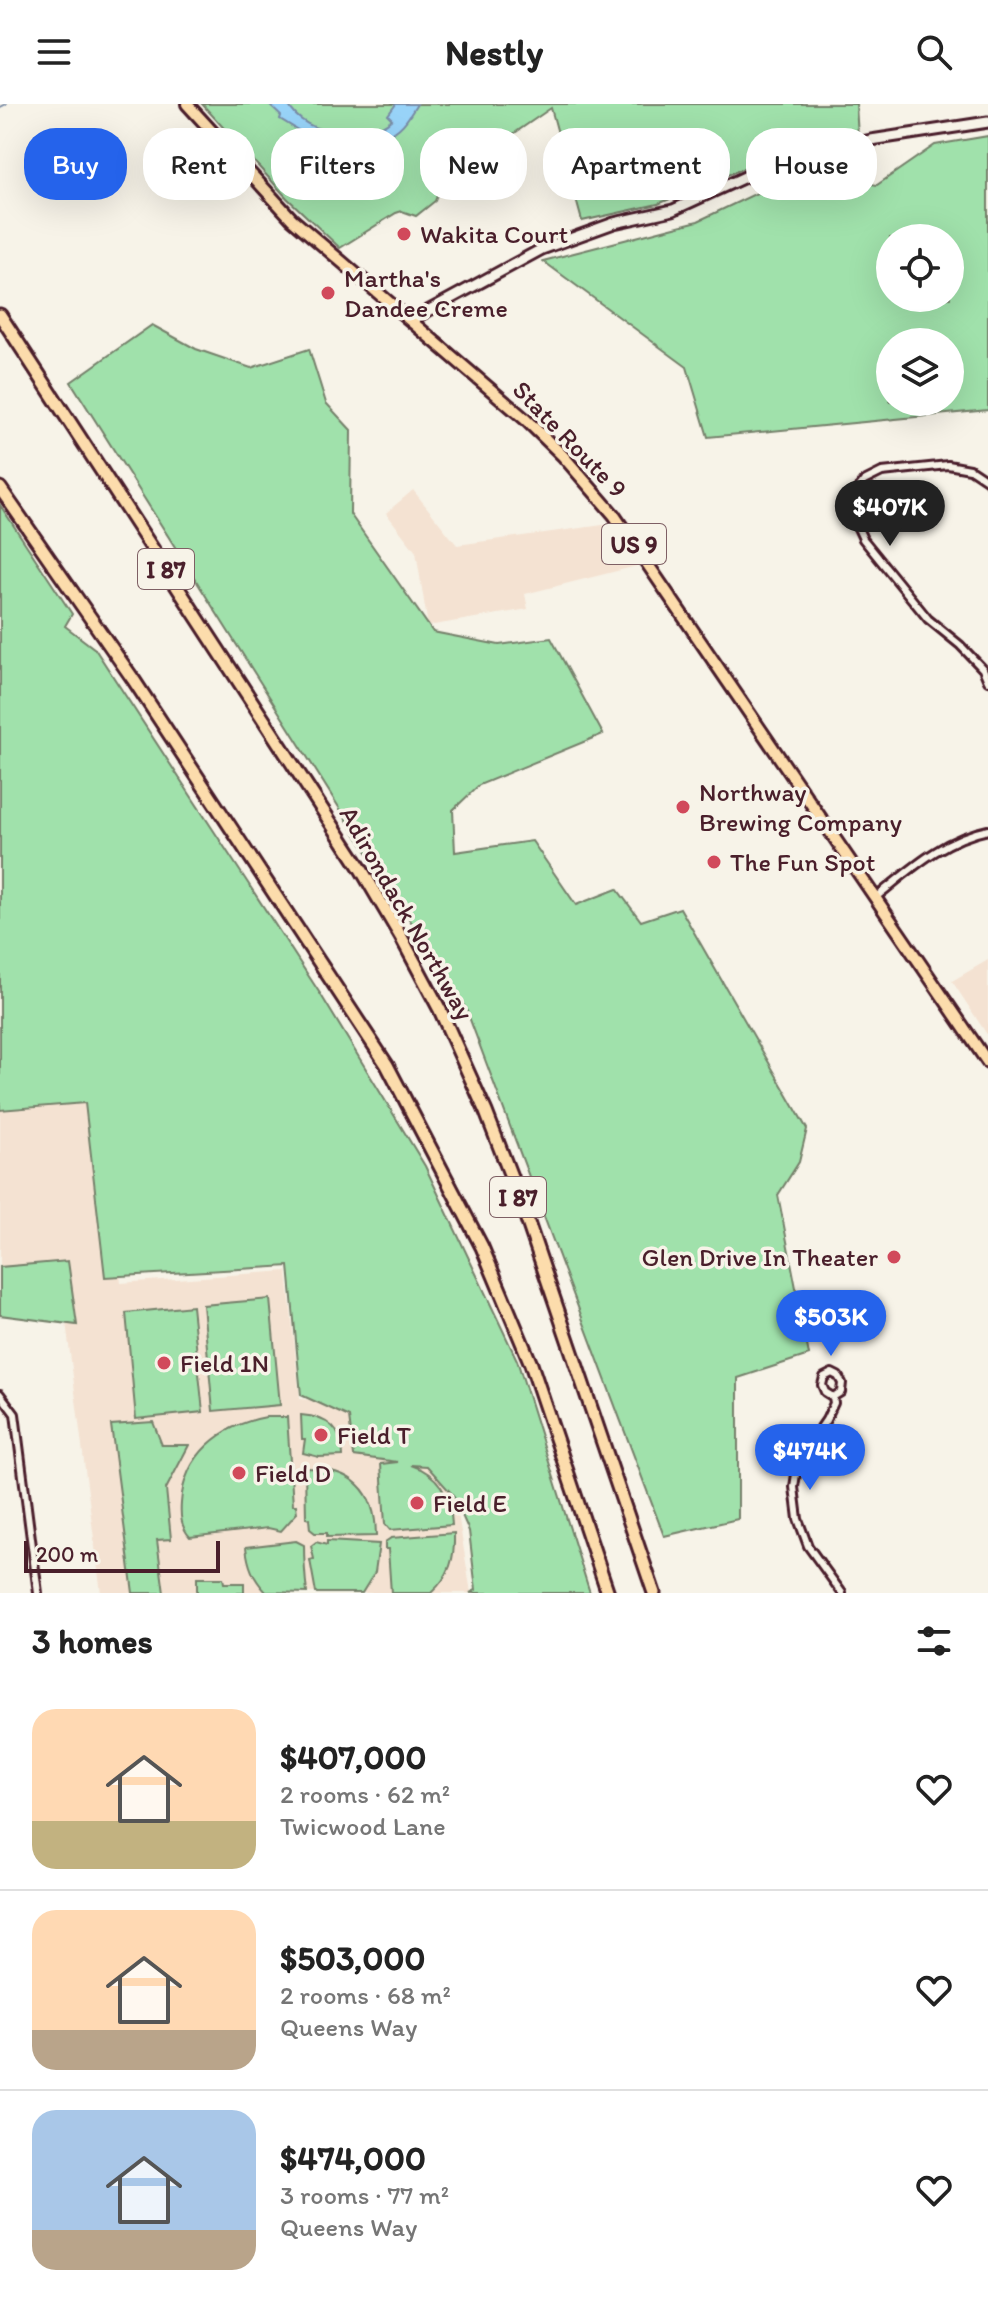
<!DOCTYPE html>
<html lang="en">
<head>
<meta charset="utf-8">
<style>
	body { margin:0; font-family:Itim,sans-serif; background:#f2f2f2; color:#222; height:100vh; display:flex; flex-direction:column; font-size:30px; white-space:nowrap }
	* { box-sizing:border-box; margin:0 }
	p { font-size:26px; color:#767676 }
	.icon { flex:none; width:44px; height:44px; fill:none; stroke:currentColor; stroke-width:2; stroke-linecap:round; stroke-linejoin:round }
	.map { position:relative; height:1489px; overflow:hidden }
	.panel { display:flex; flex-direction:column; background:#fff; flex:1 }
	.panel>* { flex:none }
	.hud { position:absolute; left:24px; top:24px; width:940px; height:72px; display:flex; gap:16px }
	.controls { position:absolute; left:876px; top:120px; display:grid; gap:16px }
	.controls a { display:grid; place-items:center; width:88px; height:88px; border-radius:50%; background:#fff; box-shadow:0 8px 32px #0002; font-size:40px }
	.scale { position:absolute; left:24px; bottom:20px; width:196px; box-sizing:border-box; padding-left:8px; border:4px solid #4a1f2b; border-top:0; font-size:22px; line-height:28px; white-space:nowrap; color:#4a1f2b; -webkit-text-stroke:6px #f7f3e8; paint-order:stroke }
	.price { position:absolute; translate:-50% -68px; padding:0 18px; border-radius:28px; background:#2563eb; color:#fff; font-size:26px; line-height:52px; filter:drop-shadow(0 2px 4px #0008) }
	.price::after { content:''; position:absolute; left:50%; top:48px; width:24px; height:18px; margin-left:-12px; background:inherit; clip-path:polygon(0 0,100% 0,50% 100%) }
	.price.selected { background:#222; color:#fff }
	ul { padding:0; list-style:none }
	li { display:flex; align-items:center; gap:24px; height:200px; padding:0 32px }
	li+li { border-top:2px solid #e0e0e0 }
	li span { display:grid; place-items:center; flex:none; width:224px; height:160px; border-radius:24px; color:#555 }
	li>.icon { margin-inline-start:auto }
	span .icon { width:96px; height:96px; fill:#fffc; stroke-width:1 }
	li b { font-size:34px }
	h2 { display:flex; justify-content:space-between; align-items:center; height:96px; padding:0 32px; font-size:34px }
	.pill { padding:0 28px; border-radius:32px; background:#fff; box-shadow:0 8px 32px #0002; font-size:28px; line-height:72px }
	.pill.selected { background:#2563eb; color:#fff }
	header { display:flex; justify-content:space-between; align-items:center; height:104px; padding:0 32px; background:#fff; font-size:36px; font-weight:700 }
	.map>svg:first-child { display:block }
	.built { fill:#f4e2d2 }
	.green { fill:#a0e1ab; stroke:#75806b; stroke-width:2; fill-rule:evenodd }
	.water { fill:#98d3f8; stroke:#798ba6; stroke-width:2 }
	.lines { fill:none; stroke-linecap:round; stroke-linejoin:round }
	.stream { stroke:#798ba6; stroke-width:2 }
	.street-casing { stroke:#4a1f2b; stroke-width:12 }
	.secondary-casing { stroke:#4a1f2b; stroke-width:15 }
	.primary-casing { stroke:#4a1f2b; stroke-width:16 }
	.highway-casing { stroke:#4a1f2b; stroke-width:17 }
	.street { stroke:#f7f3e8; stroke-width:6 }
	.secondary { stroke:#f7f3e8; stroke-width:9 }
	.primary { stroke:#fcdcac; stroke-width:10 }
	.highway { stroke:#fcdcac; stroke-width:11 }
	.poi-dot { fill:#d1495b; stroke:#f7f3e8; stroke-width:3 }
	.labels { text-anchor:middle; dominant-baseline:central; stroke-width:7; stroke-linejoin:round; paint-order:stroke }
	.shield { fill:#f7f3e8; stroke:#7e5f64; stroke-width:2 }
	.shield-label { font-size:24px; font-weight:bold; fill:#4a1f2b }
	.poi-label { font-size:26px; fill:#4a1f2b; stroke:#f7f3e8; text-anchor:start }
	.street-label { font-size:26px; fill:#4a1f2b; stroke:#f7f3e8 }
</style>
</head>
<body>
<header><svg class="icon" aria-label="menu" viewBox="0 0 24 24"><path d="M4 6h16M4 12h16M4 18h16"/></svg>Nestly<svg class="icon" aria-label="search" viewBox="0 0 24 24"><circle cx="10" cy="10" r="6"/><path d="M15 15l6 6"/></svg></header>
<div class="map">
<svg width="988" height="1489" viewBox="0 0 988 1489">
	<rect width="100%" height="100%" fill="#f7f3e8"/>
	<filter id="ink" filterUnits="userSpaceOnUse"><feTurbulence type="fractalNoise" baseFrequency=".0125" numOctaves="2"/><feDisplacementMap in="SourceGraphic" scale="16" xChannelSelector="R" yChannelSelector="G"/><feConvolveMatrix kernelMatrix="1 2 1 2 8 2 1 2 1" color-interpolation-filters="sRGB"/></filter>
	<g filter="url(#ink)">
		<g class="built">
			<polygon points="413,386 457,441 610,420 637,462 525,490 528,505 428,522 416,448 386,409"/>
			<polygon points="988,856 988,932 952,877"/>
			<polygon points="99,987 121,1179 287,1167 300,1295 356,1300 450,1361 471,1489 101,1489 60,1172 0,1177 0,995"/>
		</g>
		<g class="green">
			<polygon points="202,0 856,0 858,33 785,47 658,100 582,117 551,4 442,79 435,97 416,112 402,107 396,109 340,144 287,94"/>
			<path d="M 988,32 L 988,306 L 708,333 L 687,263 L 543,157 L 698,117 L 801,68 L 877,81 L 935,41 ZM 890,134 L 950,134 L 950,194 L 890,194 ZM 890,238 L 950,238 L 950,298 L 890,298 Z"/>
			<polygon points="152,221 196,245 251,264 309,245 326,299 351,326 350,410 433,528 499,541 551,534 603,630 479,681 453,706 455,748 532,737 576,801 617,785 641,817 680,804 807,1025 799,1058 778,1091 809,1251 738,1274 738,1415 664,1432 466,905 71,278"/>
			<path d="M 0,401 L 72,510 L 65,522 L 95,545 L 321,891 L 425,1062 L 517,1256 L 590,1489 L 470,1489 L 476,1486 L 469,1427 L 453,1391 L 427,1362 L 411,1361 C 439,1370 451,1393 452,1421 L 390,1426 L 385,1420 L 381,1360 L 398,1358 L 354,1352 L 349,1313 L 301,1291 L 289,1162 L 105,1173 L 85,999 L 0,1006 Z"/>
			<polygon points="68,1157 77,1221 0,1211 0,1163"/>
			<polygon points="270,1195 280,1301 213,1307 203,1201"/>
			<polygon points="192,1202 203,1308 136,1315 126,1209"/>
			<path d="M 301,1311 C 328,1313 343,1325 343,1352 L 319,1353 L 303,1349 L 305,1335 L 302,1335 Z"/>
			<path d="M 266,1313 L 287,1313 L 293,1401 L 296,1401 L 297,1409 L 281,1427 L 268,1424 L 190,1433 C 181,1423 180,1412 181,1399 C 184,1351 221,1321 266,1313 Z"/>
			<polygon points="153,1318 162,1341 189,1341 166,1385 171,1435 157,1436 164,1489 133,1489 111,1321"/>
			<path d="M 305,1364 C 351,1364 376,1385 376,1432 L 327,1433 L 327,1429 L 315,1429 L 310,1425 L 309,1415 L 306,1414 Z"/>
			<path d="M 454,1429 C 455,1454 450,1472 431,1489 L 391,1489 L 388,1445 L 385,1445 L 385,1438 L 391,1434 Z"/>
			<path d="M 296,1437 L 304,1441 C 304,1456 305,1471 307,1489 L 266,1488 C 253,1474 248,1462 246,1443 Z"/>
			<polygon points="327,1437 379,1440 375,1468 362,1489 316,1489 310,1456 314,1455 311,1442 316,1438 327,1441"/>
			<polygon points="197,1474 223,1474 224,1479 244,1479 244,1489 197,1489"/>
		</g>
		<path class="water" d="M 268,0 L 288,0 C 304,33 366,39 392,15 L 388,11 L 396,0 L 417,0 C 409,13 401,28 385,32 C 371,36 361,35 348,44 L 311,34 L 280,15 L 281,12 Z"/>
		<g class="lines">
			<polyline class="stream" points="0,3 6,0"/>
			<g class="street-casing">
				<g id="street">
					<polyline points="988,377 970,365 948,361 882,368 864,377 854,390 852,411 863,435 928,515 960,541 983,565 988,577"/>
					<path d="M 876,793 C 911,765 943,735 988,726"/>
					<polyline points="0,1290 15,1310 38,1489"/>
					<polyline points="833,1293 825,1288 822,1281 824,1273 832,1269 838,1272 842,1279 841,1288 833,1293 834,1299 826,1316 798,1357 794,1383 798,1415 808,1442 842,1489"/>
				</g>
			</g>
			<g class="secondary-casing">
				<polyline id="secondary" points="411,216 542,145 614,119 673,106 784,55 871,36 988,18"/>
			</g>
			<g class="primary-casing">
				<polyline id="primary" points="187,0 292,115 525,315 563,352 614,411 988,959"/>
			</g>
			<g class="highway-casing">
				<g id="highway">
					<polyline points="0,211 361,765 401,833 440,906 486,1008 522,1101 654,1489"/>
					<polyline points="0,384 133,575 387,961 482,1143 531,1260 608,1489"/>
				</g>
			</g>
			<use href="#street" class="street"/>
			<use href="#secondary" class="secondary"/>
			<use href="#primary" class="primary"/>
			<use href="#highway" class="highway"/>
		</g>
	</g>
	<g class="poi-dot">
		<circle cx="404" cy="130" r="8"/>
		<circle cx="328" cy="189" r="8"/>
		<circle cx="683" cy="703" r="8"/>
		<circle cx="714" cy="758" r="8"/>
		<circle cx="894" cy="1153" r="8"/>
		<circle cx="164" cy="1259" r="8"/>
		<circle cx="321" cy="1331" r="8"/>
		<circle cx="239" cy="1369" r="8"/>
		<circle cx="417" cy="1399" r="8"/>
	</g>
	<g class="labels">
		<g class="shield">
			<rect x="602" y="420" width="64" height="40" rx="6"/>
			<rect x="138" y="445" width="56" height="40" rx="6"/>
			<rect x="490" y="1073" width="56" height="40" rx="6"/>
		</g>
		<g class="shield-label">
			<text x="634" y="440">US 9</text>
			<text x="166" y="465">I 87</text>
			<text x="518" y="1093">I 87</text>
		</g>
		<g class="poi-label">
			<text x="420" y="130">Wakita Court</text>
			<text x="344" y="174">Martha's<tspan x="344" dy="30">Dandee Creme</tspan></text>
			<text x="699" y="688">Northway<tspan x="699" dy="30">Brewing Company</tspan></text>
			<text x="730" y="758">The Fun Spot</text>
			<text x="878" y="1153" text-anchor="end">Glen Drive In Theater</text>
			<text x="180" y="1259">Field 1N</text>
			<text x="337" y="1331">Field T</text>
			<text x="255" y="1369">Field D</text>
			<text x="433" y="1399">Field E</text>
		</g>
		<g class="street-label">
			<text transform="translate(570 335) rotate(46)">State Route 9</text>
			<text transform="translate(407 809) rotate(60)">Adirondack Northway</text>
		</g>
	</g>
</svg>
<div class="controls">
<a><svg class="icon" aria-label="locate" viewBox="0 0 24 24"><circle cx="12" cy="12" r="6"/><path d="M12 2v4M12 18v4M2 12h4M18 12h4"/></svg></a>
<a><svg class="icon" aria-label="layers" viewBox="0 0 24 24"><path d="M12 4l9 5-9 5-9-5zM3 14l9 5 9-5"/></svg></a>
</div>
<div class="scale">200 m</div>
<b class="price selected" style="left:890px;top:444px">$407K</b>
<b class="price" style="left:831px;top:1254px">$503K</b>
<b class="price" style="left:810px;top:1388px">$474K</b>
<div class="hud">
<a class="pill selected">Buy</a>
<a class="pill">Rent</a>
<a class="pill">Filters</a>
<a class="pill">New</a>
<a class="pill">Apartment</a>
<a class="pill">House</a>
</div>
</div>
<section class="panel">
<h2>3 homes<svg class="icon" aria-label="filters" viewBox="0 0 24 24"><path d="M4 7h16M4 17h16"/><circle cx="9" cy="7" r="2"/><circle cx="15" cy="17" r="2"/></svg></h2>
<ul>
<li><span style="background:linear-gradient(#ffd9b3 70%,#c2b280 0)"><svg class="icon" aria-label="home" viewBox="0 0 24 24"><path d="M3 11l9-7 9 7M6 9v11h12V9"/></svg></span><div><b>$407,000</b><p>2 rooms · 62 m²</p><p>Twicwood Lane</p></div><svg class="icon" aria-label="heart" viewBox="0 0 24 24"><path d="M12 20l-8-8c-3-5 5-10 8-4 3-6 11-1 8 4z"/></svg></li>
<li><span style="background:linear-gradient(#ffd9b3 75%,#b9a48a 0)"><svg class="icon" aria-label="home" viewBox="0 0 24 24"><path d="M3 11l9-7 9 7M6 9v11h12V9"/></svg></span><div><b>$503,000</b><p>2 rooms · 68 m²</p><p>Queens Way</p></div><svg class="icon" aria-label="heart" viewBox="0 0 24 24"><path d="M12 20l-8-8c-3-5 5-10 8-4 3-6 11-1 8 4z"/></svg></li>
<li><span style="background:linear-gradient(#a9c7e8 75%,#b9a48a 0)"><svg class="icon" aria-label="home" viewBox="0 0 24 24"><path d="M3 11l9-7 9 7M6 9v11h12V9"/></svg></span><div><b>$474,000</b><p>3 rooms · 77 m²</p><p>Queens Way</p></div><svg class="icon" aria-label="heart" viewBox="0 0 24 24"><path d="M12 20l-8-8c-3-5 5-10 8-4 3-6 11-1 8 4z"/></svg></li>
</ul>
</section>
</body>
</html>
